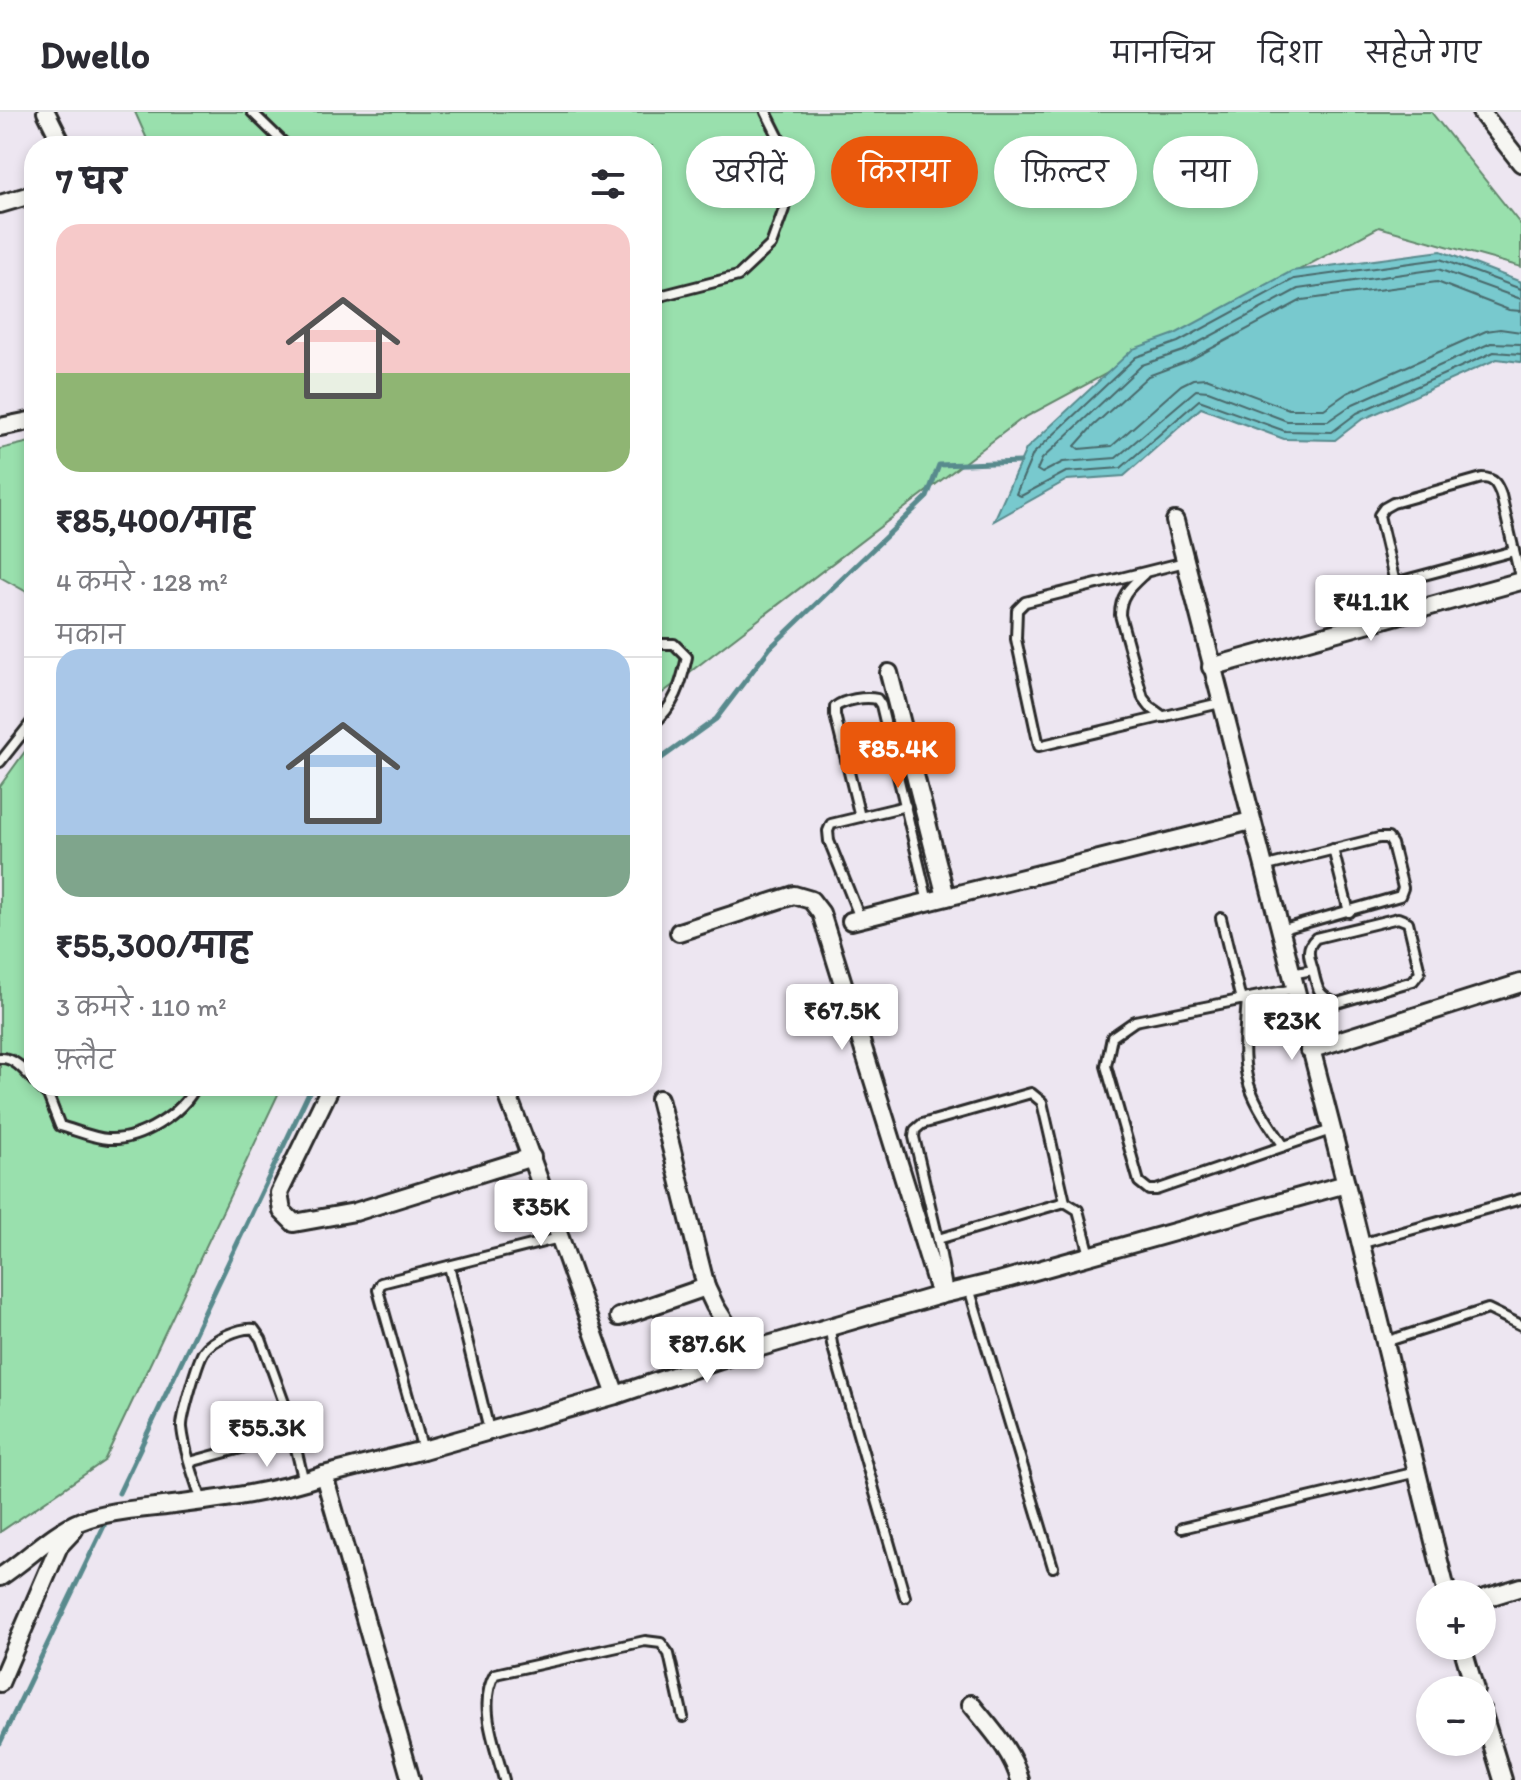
<!DOCTYPE html>
<html lang="hi">
<head>
<meta charset="utf-8">
<style>
	body { margin:0; font-family:Itim,"Playpen Sans Deva",sans-serif; background:#f2f2f3; color:#2b2b33; height:100vh; display:flex; flex-direction:column; font-size:30px; white-space:nowrap }
	* { box-sizing:border-box; margin:0 }
	p { font-size:26px; color:#7c7c81 }
	.icon { flex:none; width:44px; height:44px; fill:none; stroke:currentColor; stroke-width:2; stroke-linecap:round; stroke-linejoin:round }
	.map { position:relative; flex:1; overflow:hidden }
	.side { position:absolute; left:24px; top:24px; width:638px; height:960px; display:flex; flex-direction:column; background:#fff; border-radius:32px; box-shadow:0 4px 12px #0003 }
	.side>* { flex:none }
	.guide { position:absolute; left:686px; top:24px; width:714px; height:72px; display:flex; gap:16px }
	.fabs { position:absolute; left:1416px; top:1468px; display:grid; gap:16px }
	.fabs a { display:grid; place-items:center; width:80px; height:80px; border-radius:50%; background:#fff; box-shadow:0 4px 12px #0003; font-size:40px }
	.price { position:absolute; translate:-50% -68px; padding:0 18px; border-radius:8px; background:#fff; color:#222; font-size:26px; line-height:52px; filter:drop-shadow(0 2px 4px #0008) }
	.price::after { content:''; position:absolute; left:50%; top:48px; width:24px; height:18px; margin-left:-12px; background:inherit; clip-path:polygon(0 0,100% 0,50% 100%) }
	.price.selected { background:#ea580c; color:#fff }
	ul { padding:0; list-style:none }
	li { display:grid; align-content:center; gap:16px; height:424px; padding:0 32px }
	li+li { border-top:2px solid #e1e1e2 }
	li span { display:grid; place-items:center; height:248px; border-radius:24px; color:#555 }
	li>.icon { margin-inline-start:auto }
	span .icon { width:144px; height:144px; fill:#fffc; stroke-width:1 }
	li b { font-size:34px }
	h2 { display:flex; justify-content:space-between; align-items:center; height:96px; padding:0 32px; font-size:34px }
	.pill { padding:0 28px; border-radius:36px; background:#fff; box-shadow:0 4px 12px #0003; font-size:28px; line-height:72px }
	.pill.selected { background:#ea580c; color:#fff }
	header { display:flex; align-items:center; gap:48px; box-sizing:border-box; height:112px; padding:0 40px; background:#fff; border-bottom:2px solid #e1e1e2 }
	header strong { font-size:38px }
	nav { display:flex; gap:44px; margin-inline-start:auto; font-size:28px }
	.map>svg:first-child { display:block }
	.green { fill:#99e0ad; stroke:#62866c; stroke-width:2 }
	.water { fill:#78c9ce; stroke:#598a8d; stroke-width:2 }
	.lines { fill:none; stroke-linecap:round; stroke-linejoin:round }
	.shore { stroke:#4a6a6c; stroke-width:2 }
	.stream { stroke:#598a8d; stroke-width:5 }
	.service-casing { stroke:#2b2b2b; stroke-width:14 }
	.minor-casing { stroke:#2b2b2b; stroke-width:22 }
	.service { stroke:#f6f6f2; stroke-width:8 }
	.minor { stroke:#f6f6f2; stroke-width:16 }
</style>
</head>
<body>
<header>
<strong>Dwello</strong>
<nav><a>मानचित्र</a><a>दिशा</a><a>सहेजे गए</a></nav>
</header>
<div class="map">
<svg width="1521" height="1668" viewBox="0 0 1521 1668">
	<rect width="100%" height="100%" fill="#ede6f1"/>
	<filter id="ink" filterUnits="userSpaceOnUse"><feTurbulence type="fractalNoise" baseFrequency=".0125" numOctaves="2"/><feDisplacementMap in="SourceGraphic" scale="16" xChannelSelector="R" yChannelSelector="G"/><feConvolveMatrix kernelMatrix="1 2 1 2 8 2 1 2 1" color-interpolation-filters="sRGB"/></filter>
	<g filter="url(#ink)">
		<g class="green">
			<polygon points="135,0 1431,0 1521,113 1521,155 1379,115 1020,308 652,589 652,34 150,34"/>
			<polygon points="34,329 34,484 0,465 0,337"/>
			<polygon points="34,627 34,974 282,974 104,1349 0,1420 0,674"/>
		</g>
		<polygon class="water" points="1441,139 1521,170 1521,250 1497,247 1361,308 1335,328 1284,327 1201,296 1124,364 1067,368 994,409 1026,337 1133,237 1175,222 1292,159"/>
		<g class="lines">
			<g class="shore">
				<polyline points="1521,177 1440,147 1294,167 1178,230 1136,245 1033,342 1016,382 1021,384 1066,360 1121,356 1199,288 1285,319 1332,320 1357,301 1494,240 1521,242"/>
				<polyline points="1521,187 1438,157 1298,177 1183,239 1142,253 1042,347 1037,358 1042,361 1063,350 1116,346 1196,278 1208,279 1287,309 1328,309 1353,292 1491,231 1521,232"/>
				<polyline points="1521,199 1509,198 1437,170 1302,188 1188,249 1148,264 1092,315 1075,334 1079,337 1112,334 1181,273 1193,267 1206,266 1289,297 1324,297 1347,281 1486,219 1500,217 1521,220"/>
			</g>
			<g class="stream">
				<polyline points="652,653 716,607 770,536 927,385 939,353 1020,350"/>
				<polyline points="119,1381 312,974"/>
				<polyline points="0,1631 104,1414"/>
			</g>
			<g class="service-casing">
				<g id="service">
					<polyline points="252,0 287,34"/>
					<polyline points="652,186 738,164 771,133 784,97 791,50 766,0"/>
					<polyline points="1185,450 1025,490 1017,498 1016,527 1039,634 1220,591"/>
					<path d="M 1144,462 C 1130,475 1120,483 1120,503 L 1143,586 L 1150,595 L 1164,605"/>
					<polyline points="1394,471 1514,439"/>
					<path d="M 1402,501 L 1379,403 L 1384,396 L 1393,391 L 1482,366 C 1494,366 1497,372 1501,383 L 1521,469"/>
					<path d="M 652,532 L 674,532 L 687,545 C 681,573 675,594 652,613"/>
					<polyline points="0,650 34,607"/>
					<polyline points="860,705 906,694"/>
					<polyline points="1333,737 1349,800"/>
					<polyline points="1263,755 1379,726 1388,726 1392,732 1403,776 1400,784 1280,818"/>
					<path d="M 860,806 L 829,729 L 828,719 L 831,712 L 860,705 L 835,603 L 835,595 C 844,588 865,584 877,587 L 881,593 L 928,790"/>
					<polyline points="1221,806 1241,888"/>
					<path d="M 1291,862 L 1313,858 C 1317,876 1318,885 1337,891 L 1413,869 L 1420,860 L 1408,810 L 1398,806 L 1316,826 C 1305,836 1309,845 1313,858"/>
					<polyline points="1294,877 1135,909 1112,925 1106,954 1139,1070 1149,1078 1156,1078 1331,1018"/>
					<path d="M 1247,887 C 1241,961 1241,973 1284,1034"/>
					<path d="M 0,946 C 14,945 25,959 34,969"/>
					<path d="M 39,974 L 48,983 L 60,1014 C 75,1018 93,1026 108,1027 C 140,1029 182,1002 196,974"/>
					<polyline points="938,1127 914,1025 915,1018 922,1012 1031,981 1042,990 1065,1090 1078,1098 1090,1143"/>
					<polyline points="1360,1132 1521,1087"/>
					<polyline points="449,1154 489,1318"/>
					<polyline points="969,1176 1053,1455"/>
					<polyline points="948,1181 938,1127 1065,1090"/>
					<polyline points="830,1216 832,1232 905,1485"/>
					<polyline points="1385,1230 1488,1197 1521,1213"/>
					<polyline points="423,1338 378,1178 381,1171 559,1126"/>
					<polyline points="190,1350 292,1322"/>
					<path d="M 202,1389 C 194,1365 185,1341 182,1316 C 181,1306 198,1247 204,1239 C 213,1227 241,1215 254,1217 L 261,1227 L 287,1299 L 304,1370"/>
					<polyline points="1182,1416 1417,1360"/>
					<path d="M 504,1668 C 496,1636 477,1592 495,1562 L 645,1529 L 661,1531 L 669,1542 L 683,1605"/>
				</g>
			</g>
			<g class="minor-casing">
				<g id="minor">
					<polyline points="46,0 63,34"/>
					<polyline points="1481,0 1521,51"/>
					<polyline points="0,92 34,82"/>
					<polyline points="0,315 34,308"/>
					<polyline points="1175,409 1346,1072 1447,1482"/>
					<polyline points="1211,555 1521,469"/>
					<polyline points="889,561 946,785"/>
					<polyline points="851,809 1251,709"/>
					<polyline points="679,820 794,783 811,788 821,801 940,1183"/>
					<polyline points="1309,938 1521,871"/>
					<polyline points="331,974 279,1081 282,1099 294,1111 355,1100 532,1045"/>
					<path d="M 504,974 C 544,1076 578,1180 616,1283"/>
					<polyline points="659,987 706,1175 715,1194 744,1240"/>
					<polyline points="619,1205 706,1175"/>
					<path d="M 0,1465 C 28,1447 51,1421 81,1409 C 109,1398 143,1397 173,1393 C 223,1387 275,1380 324,1363"/>
					<polyline points="1482,1487 1521,1475"/>
					<polyline points="1462,1534 1475,1578"/>
					<polyline points="0,1571 59,1434 74,1418"/>
					<path d="M 971,1592 C 990,1616 1012,1638 1020,1668"/>
					<polyline points="1482,1599 1503,1668"/>
					<polyline points="411,1668 324,1363 423,1338 616,1283 744,1240 940,1183 999,1169 1346,1072"/>
				</g>
			</g>
			<use href="#service" class="service"/>
			<use href="#minor" class="minor"/>
		</g>
	</g>
</svg>
<div class="fabs">
<a>+</a>
<a>−</a>
</div>
<b class="price" style="left:1371px;top:531px">₹41.1K</b>
<b class="price selected" style="left:898px;top:678px">₹85.4K</b>
<b class="price" style="left:842px;top:940px">₹67.5K</b>
<b class="price" style="left:1292px;top:950px">₹23K</b>
<b class="price" style="left:541px;top:1136px">₹35K</b>
<b class="price" style="left:707px;top:1273px">₹87.6K</b>
<b class="price" style="left:267px;top:1357px">₹55.3K</b>
<div class="guide">
<a class="pill">खरीदें</a>
<a class="pill selected">किराया</a>
<a class="pill">फ़िल्टर</a>
<a class="pill">नया</a>
</div>
<section class="side">
<h2>7 घर<svg class="icon" aria-label="filters" viewBox="0 0 24 24"><path d="M4 7h16M4 17h16"/><circle cx="9" cy="7" r="2"/><circle cx="15" cy="17" r="2"/></svg></h2>
<ul>
<li><span style="background:linear-gradient(#f6c9c9 60%,#8fb573 0)"><svg class="icon" aria-label="home" viewBox="0 0 24 24"><path d="M3 11l9-7 9 7M6 9v11h12V9"/></svg></span><div><b>₹85,400/माह</b><p>4 कमरे · 128 m²</p><p>मकान</p></div></li>
<li><span style="background:linear-gradient(#a9c7e8 75%,#7fa58c 0)"><svg class="icon" aria-label="home" viewBox="0 0 24 24"><path d="M3 11l9-7 9 7M6 9v11h12V9"/></svg></span><div><b>₹55,300/माह</b><p>3 कमरे · 110 m²</p><p>फ़्लैट</p></div></li>
</ul>
</section>
</div>
</body>
</html>
